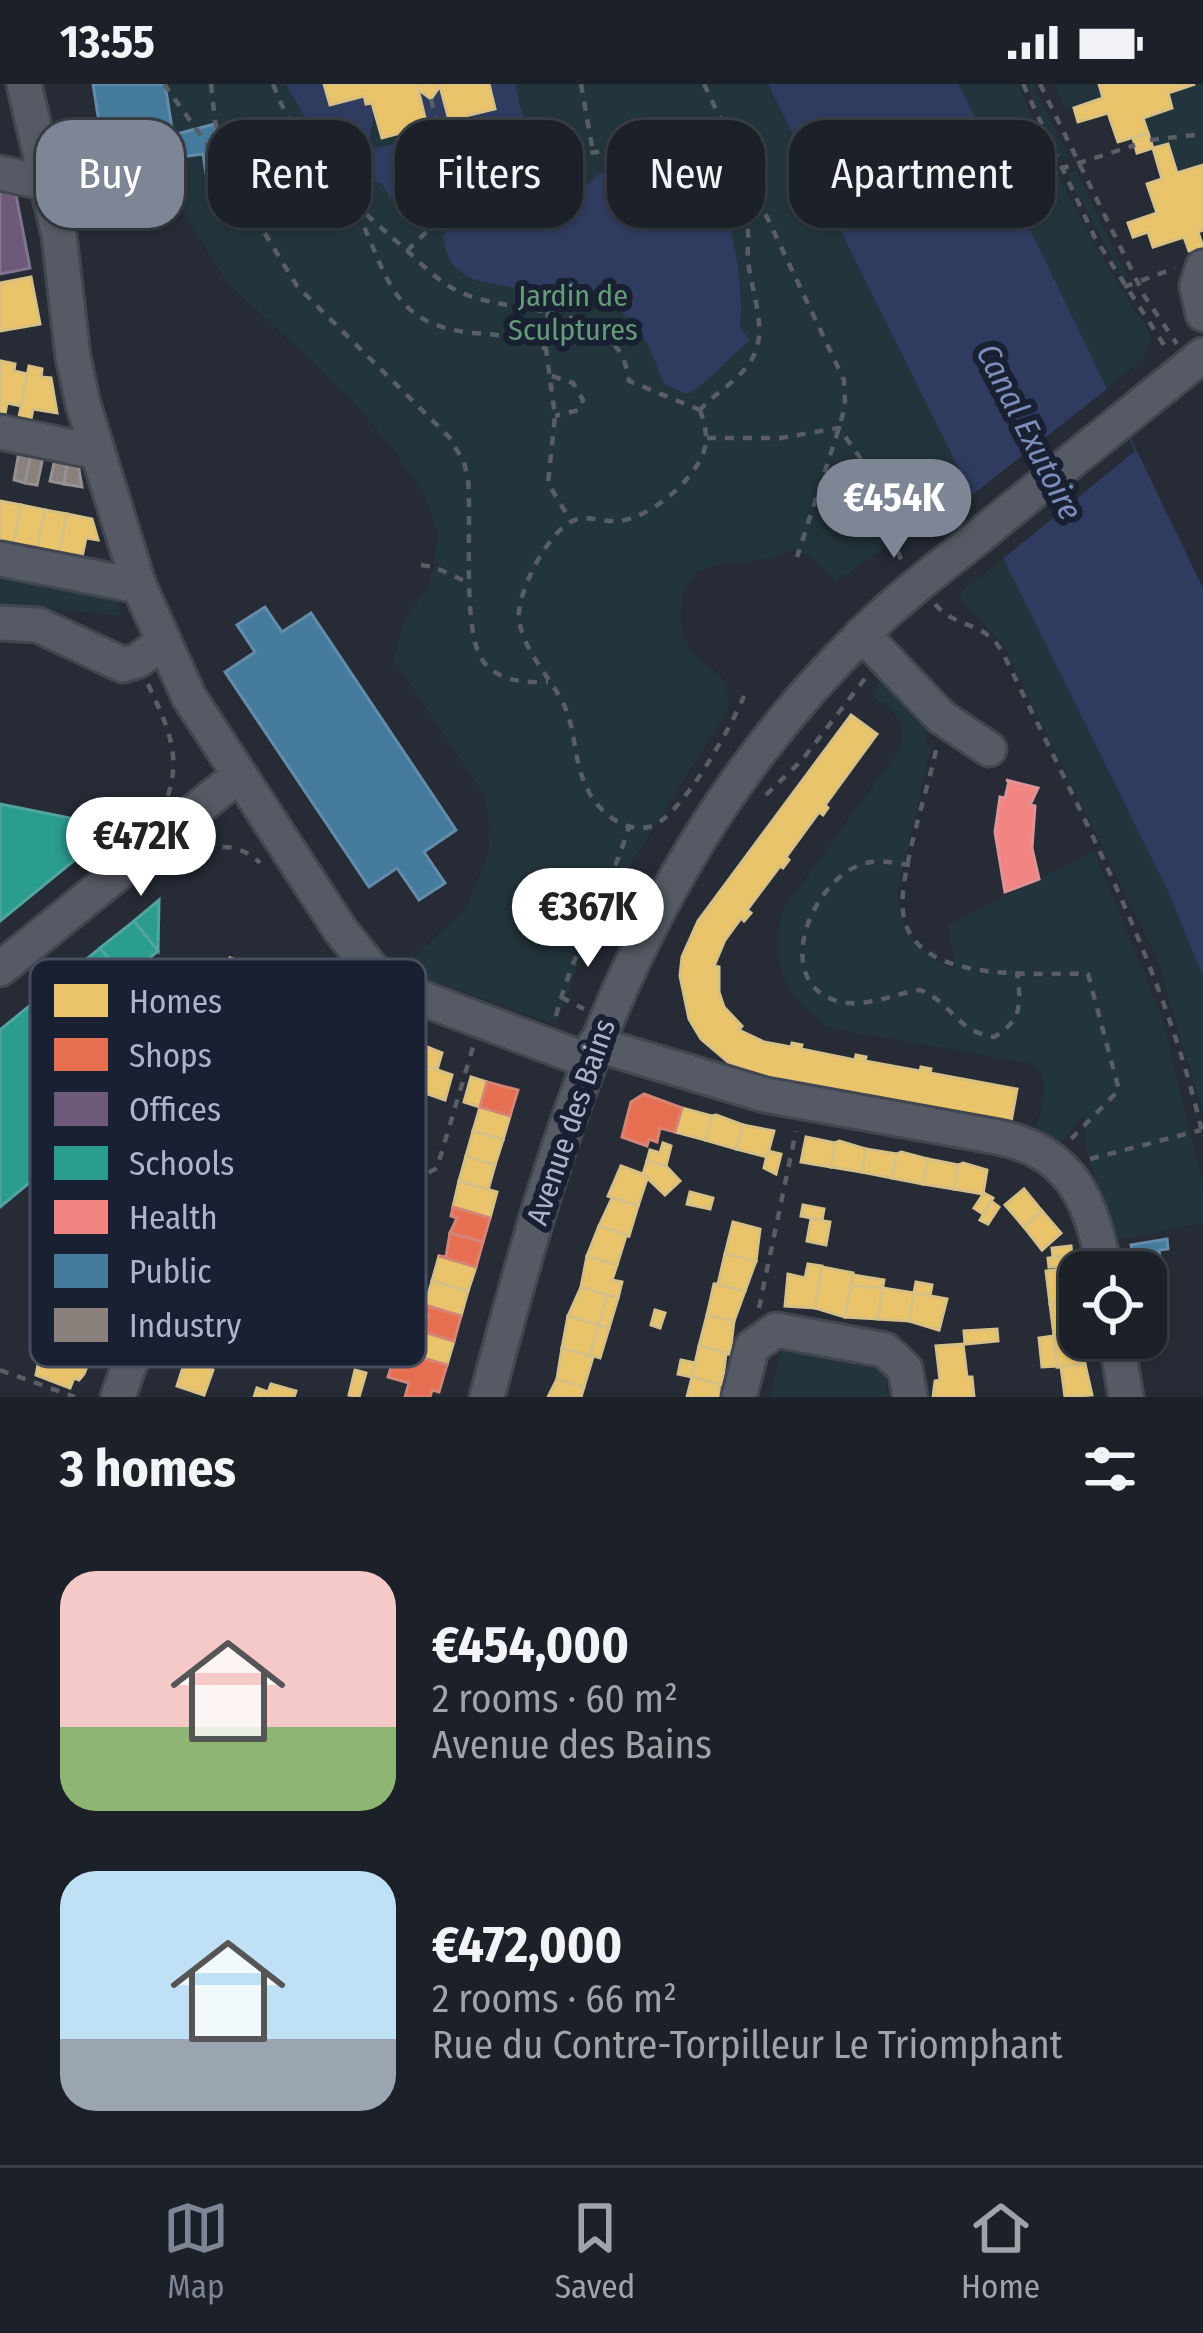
<!DOCTYPE html>
<html lang="en">
<head>
<meta charset="utf-8">
<style>
	body { margin:0; font-family:"Fira Sans Condensed",sans-serif; background:#292d34; color:#f1f3f6; height:100vh; display:flex; flex-direction:column; font-size:45px; white-space:nowrap }
	* { box-sizing:border-box; margin:0 }
	p { font-size:39px; color:#a0a3a8 }
	.icon { flex:none; width:66px; height:66px; fill:none; stroke:currentColor; stroke-width:2; stroke-linecap:round; stroke-linejoin:round }
	.map { position:relative; height:1313px; overflow:hidden }
	.panel { display:flex; flex-direction:column; background:#1c2028; flex:1 }
	.panel>* { flex:none }
	.hud { position:absolute; left:36px; top:36px; width:1131px; height:108px; display:flex; gap:24px }
	.tools { position:absolute; left:1059px; top:1167px; display:grid; gap:24px }
	.tools a { display:grid; place-items:center; width:108px; height:108px; border-radius:24px; background:#1c2028; box-shadow:0 3px 9px #0004,0 0 0 3px #3a3e45; font-size:60px }
	.price { position:absolute; translate:-50% -102px; padding:0 27px; border-radius:42px; background:#fff; color:#222; font-size:39px; line-height:78px; filter:drop-shadow(0 3px 6px #0008) }
	.price::after { content:''; position:absolute; left:50%; top:72px; width:36px; height:27px; margin-left:-18px; background:inherit; clip-path:polygon(0 0,100% 0,50% 100%) }
	.price.active { background:#7e8595; color:#fff }
	ul { padding:0; list-style:none }
	li { display:flex; align-items:center; gap:36px; height:300px; padding:0 60px }
	li span { display:grid; place-items:center; flex:none; width:336px; height:240px; border-radius:36px; color:#555 }
	li>.icon { margin-inline-start:auto }
	span .icon { width:144px; height:144px; fill:#fffc; stroke-width:1 }
	li b { font-size:51px }
	h2 { display:flex; justify-content:space-between; align-items:center; height:144px; padding:0 60px; font-size:51px }
	.tag { padding:0 42px; border-radius:36px; background:#1c2028; box-shadow:0 3px 9px #0004,0 0 0 3px #3a3e45; font-size:42px; line-height:108px }
	.tag.active { background:#7e8595; color:#fff }
	.status { display:flex; justify-content:space-between; align-items:center; height:84px; padding:0 60px; background:#1c2028; direction:ltr }
	.status svg { height:33px; fill:currentColor }
	.menu { display:flex; justify-content:space-around; align-items:center; height:168px; border-top:3px solid #3a3e45; background:#1c2028; font-size:33px; color:#a0a3a8 }
	.menu a { display:grid; justify-items:center; gap:6px }
	.menu .active { color:#7e8595 }
	.map>svg:first-child { display:block }
	.green { fill:#23353c }
	.water { fill:#2f3c5f }
	.pier { fill:#262b36 }
	.homes { fill:#e9c46a; stroke:#d7c086; stroke-width:3 }
	.shops { fill:#e76f51; stroke:#d68475; stroke-width:3 }
	.offices { fill:#6d597a; stroke:#807591; stroke-width:3 }
	.schools { fill:#2a9d8f; stroke:#52a4a0; stroke-width:3 }
	.health { fill:#f28482; stroke:#de9397; stroke-width:3 }
	.public { fill:#457b9d; stroke:#648caa; stroke-width:3 }
	.industry { fill:#8a817c; stroke:#959193; stroke-width:3 }
	.lines { fill:none; stroke-linecap:round; stroke-linejoin:round }
	.minor-casing { stroke:#42464f; stroke-width:39 }
	.path { stroke:#585d66; stroke-width:4.5; stroke-dasharray:9 9; stroke-linecap:butt }
	.minor { stroke:#565a64; stroke-width:33 }
	.labels { text-anchor:middle; dominant-baseline:central; stroke-width:12; stroke-linejoin:round; paint-order:stroke }
	.park-label { font-size:30px; fill:#639c77; stroke:#192031 }
	.street-label { font-size:30px; fill:#aeb5c8; stroke:#192031 }
	.water-label { font-size:33px; font-style:italic; fill:#7b8db8; stroke:#192031 }
	.key { fill:#192031; stroke:#464d5e; stroke-width:3 }
	.key-label { font-size:33px; fill:#aeb5c8 }
</style>
</head>
<body>
<div class="status"><b>13:55</b><svg viewBox="0 0 49 12"><path d="M0 12V9h3v3zM5 12V6h3v6zM10 12V3h3v9zM15 12V0h3v12zM26 1h20v11H26zM47 4h2v5h-2z"/></svg></div>
<div class="map">
<svg width="1203" height="1313" viewBox="0 0 1203 1313">
	<rect width="100%" height="100%" fill="#262b36"/>
	<g class="green">
		<path d="M 93,0 L 768,0 L 972,411 L 928,452 L 908,447 L 835,498 L 810,472 L 790,466 C 757,488 695,463 683,512 C 679,527 679,545 687,559 C 696,576 716,585 727,600 L 729,624 L 617,802 L 584,866 L 556,941 L 437,898 L 407,897 L 404,883 L 466,824 L 489,768 L 488,731 L 485,713 L 393,575 L 406,532 L 428,504 L 434,483 L 437,449 L 425,411 L 387,357 L 342,306 L 225,196 L 177,117 L 140,109 L 80,117 L 74,99 L 90,86 L 106,82 Z"/>
		<path d="M 958,0 L 1018,0 C 1054,90 1099,173 1152,253 L 1143,274 L 1107,305 Z"/>
		<polygon points="1027,0 1033,0 1069,74 1061,77"/>
		<polygon points="1054,0 1099,0 1103,14 1067,27"/>
		<polygon points="1195,0 1203,0 1203,81 1177,89 1168,60 1153,64 1143,34 1172,24 1168,9"/>
		<polygon points="1076,87 1128,195 1124,196 1067,90"/>
		<polygon points="1003,475 1166,803 1203,892 1203,1030 1157,874 1004,563 958,510"/>
		<polygon points="0,491 117,512 121,532 0,520"/>
		<path d="M 887,591 L 929,643 L 924,662 L 931,663 L 897,809 C 899,849 920,870 956,886 L 948,841 L 1094,767 L 1164,939 L 1203,1104 L 1203,1138 L 1115,1157 L 1085,1060 L 1084,1031 L 1062,1058 L 1036,1045 C 1040,1024 1053,996 1034,980 L 831,944 C 784,915 769,878 783,826 L 900,665 C 906,631 895,630 871,610 Z"/>
		<polygon points="781,1267 885,1286 888,1313 770,1313"/>
	</g>
	<g class="water">
		<path d="M 286,0 L 324,0 L 330,21 L 364,12 L 366,20 L 372,19 C 377,36 367,47 372,65 L 394,60 L 418,5 L 431,15 L 440,2 L 449,36 L 495,25 L 489,0 L 515,0 L 520,23 L 535,57 L 440,99 L 422,116 L 401,119 L 390,114 L 383,101 L 343,85 L 321,61 Z"/>
		<polygon points="768,0 958,0 987,56 1203,504 1203,892 1166,803"/>
		<path d="M 649,85 C 712,89 728,119 737,177 C 740,201 742,220 740,244 L 750,256 C 733,270 702,304 687,310 L 664,300 L 649,262 L 619,225 L 475,196 C 454,186 444,175 444,150 L 513,97 L 531,89 C 541,105 549,118 569,118 L 600,89 Z"/>
	</g>
	<polygon class="pier" points="1107,305 1135,367 1003,475 972,411"/>
	<g class="homes">
		<polygon points="324,0 489,0 495,25 449,36 440,2 431,15 418,5 427,42 382,54 372,19 366,20 364,12 330,21"/>
		<polygon points="1099,0 1195,0 1168,9 1172,24 1143,34 1148,49 1118,58 1108,29 1078,38 1074,24 1103,14"/>
		<polygon points="1148,49 1153,64 1137,69 1133,54"/>
		<polygon points="1168,60 1177,89 1203,81 1203,146 1198,148 1203,163 1189,167 1184,153 1153,163 1148,148 1133,153 1128,139 1157,129 1147,100 1162,95 1153,64"/>
		<polygon points="31,193 40,240 0,247 0,199"/>
		<polygon points="1,277 15,280 14,287 27,290 21,322 7,319 4,335 0,335"/>
		<polygon points="29,282 42,285 41,293 51,294 57,329 33,325 30,340 18,338"/>
		<polygon points="0,417 21,421 14,460 0,455"/>
		<polygon points="21,421 45,426 37,465 14,460"/>
		<polygon points="45,426 67,430 59,469 37,465"/>
		<polygon points="67,430 92,435 98,456 86,454 82,473 59,469"/>
		<polygon points="851,631 877,650 825,721 828,724 823,731 819,728 786,773 789,776 783,784 780,782 747,826 751,829 744,837 741,834 725,856 714,882 719,883 719,908 724,923 742,942 739,946 764,958 791,963 792,959 802,961 801,965 855,976 856,971 866,973 865,977 920,987 921,983 931,985 930,989 1017,1005 1011,1038 757,990 728,978 701,955 689,935 680,892 682,873 698,837"/>
		<polygon points="230,874 250,881 247,888 255,891 242,930 214,919"/>
		<polygon points="427,963 442,969 437,986 421,980"/>
		<polygon points="409,976 452,991 445,1016 391,997 401,1000"/>
		<polygon points="471,993 487,998 480,1023 464,1018"/>
		<polygon points="391,997 428,1010 418,1008 410,1031 383,1022"/>
		<polygon points="480,1023 510,1032 503,1056 473,1047"/>
		<polygon points="682,1024 712,1032 705,1056 675,1048"/>
		<polygon points="716,1031 743,1041 736,1065 705,1056 712,1032"/>
		<polygon points="743,1041 774,1047 767,1073 736,1065"/>
		<polygon points="473,1047 503,1056 495,1081 466,1072"/>
		<polygon points="806,1053 835,1059 831,1083 801,1078"/>
		<polygon points="839,1057 866,1065 862,1088 831,1083 835,1059"/>
		<polygon points="663,1059 671,1062 666,1082 647,1077 650,1066 660,1069"/>
		<polygon points="866,1065 897,1070 892,1094 862,1088"/>
		<polygon points="768,1067 781,1070 776,1090 764,1084"/>
		<polygon points="901,1068 928,1075 923,1100 892,1094 897,1070"/>
		<polygon points="466,1072 495,1081 488,1106 459,1097"/>
		<polygon points="928,1075 958,1081 954,1105 923,1100"/>
		<polygon points="647,1077 667,1083 680,1097 665,1111 643,1090"/>
		<polygon points="963,1079 987,1086 983,1110 954,1105 958,1081"/>
		<polygon points="621,1082 648,1092 638,1122 608,1112"/>
		<polygon points="459,1097 497,1108 490,1134 453,1123"/>
		<polygon points="1024,1105 1042,1127 1024,1143 1005,1121"/>
		<polygon points="690,1108 713,1114 710,1125 687,1120"/>
		<polygon points="984,1109 993,1114 983,1130 974,1124"/>
		<polygon points="612,1114 638,1122 629,1152 599,1142"/>
		<polygon points="991,1117 999,1123 988,1140 980,1136"/>
		<polygon points="803,1121 824,1125 822,1136 801,1132"/>
		<polygon points="1042,1127 1061,1149 1042,1166 1024,1143"/>
		<polygon points="811,1135 830,1138 826,1161 807,1157"/>
		<polygon points="733,1138 760,1145 756,1177 725,1170"/>
		<polygon points="599,1142 629,1152 626,1152 617,1181 587,1172"/>
		<polygon points="1071,1162 1072,1171 1053,1173 1052,1164"/>
		<polygon points="725,1170 756,1177 745,1207 714,1200 718,1200"/>
		<polygon points="439,1172 476,1183 468,1207 432,1197"/>
		<polygon points="587,1172 617,1181 612,1196 622,1198 618,1214 581,1203"/>
		<polygon points="1069,1172 1070,1181 1049,1183 1048,1174"/>
		<polygon points="808,1180 822,1182 815,1224 785,1222 788,1190 805,1194"/>
		<polygon points="822,1183 853,1189 845,1233 815,1224"/>
		<polygon points="1069,1184 1077,1216 1050,1220 1046,1187"/>
		<polygon points="853,1191 884,1196 882,1207 851,1202"/>
		<polygon points="432,1197 468,1207 461,1232 425,1221"/>
		<polygon points="916,1198 932,1201 930,1212 914,1209"/>
		<polygon points="714,1200 745,1207 734,1237 707,1231"/>
		<polygon points="851,1202 883,1204 878,1235 845,1233"/>
		<polygon points="581,1203 607,1211 599,1241 568,1232"/>
		<polygon points="883,1204 914,1209 909,1237 878,1235"/>
		<polygon points="914,1209 947,1215 939,1246 909,1237"/>
		<polygon points="607,1211 618,1214 609,1244 599,1241"/>
		<polygon points="1077,1216 1077,1248 1054,1251 1050,1220"/>
		<polygon points="655,1226 665,1229 660,1244 651,1241"/>
		<polygon points="707,1231 734,1237 730,1270 699,1262"/>
		<polygon points="568,1232 599,1241 590,1271 593,1273 562,1264"/>
		<polygon points="599,1241 609,1244 600,1274 590,1271"/>
		<polygon points="997,1245 998,1257 965,1260 964,1247"/>
		<polygon points="421,1247 454,1257 447,1281 410,1270 417,1271"/>
		<polygon points="1077,1248 1085,1280 1057,1283 1054,1251"/>
		<polygon points="185,1249 212,1258 204,1282 213,1286 176,1274"/>
		<polygon points="1054,1252 1057,1282 1042,1283 1039,1254"/>
		<polygon points="212,1258 219,1261 211,1284 204,1282"/>
		<polygon points="963,1260 967,1293 972,1293 974,1313 933,1313 935,1297 940,1296 936,1262"/>
		<polygon points="42,1261 89,1277 84,1290 79,1296 74,1294 70,1304 36,1291"/>
		<polygon points="699,1262 730,1270 726,1270 722,1301 692,1293"/>
		<polygon points="562,1264 593,1273 584,1303 557,1295"/>
		<polygon points="176,1274 213,1286 204,1311 177,1302 185,1277"/>
		<polygon points="681,1276 695,1279 692,1293 678,1290"/>
		<polygon points="1085,1280 1092,1311 1065,1313 1061,1283 1057,1283"/>
		<polygon points="355,1286 366,1289 359,1313 349,1311"/>
		<polygon points="692,1293 722,1301 719,1301 720,1313 687,1313"/>
		<polygon points="557,1295 584,1303 581,1313 548,1313"/>
		<polygon points="271,1300 296,1307 294,1313 254,1313 257,1304 268,1308"/>
	</g>
	<g class="shops">
		<polygon points="487,998 518,1006 510,1032 480,1023"/>
		<polygon points="644,1010 682,1024 675,1048 660,1044 657,1058 649,1055 647,1062 622,1053 631,1018"/>
		<polygon points="453,1123 490,1134 483,1158 450,1149 457,1134 451,1132"/>
		<polygon points="450,1149 483,1158 476,1183 439,1172 446,1173"/>
		<polygon points="425,1221 461,1232 454,1257 421,1247 429,1232 422,1230"/>
		<polygon points="410,1270 447,1281 439,1308 432,1306 430,1313 405,1313 409,1299 388,1293 393,1277 407,1280"/>
	</g>
	<polygon class="offices" points="0,108 16,111 30,184 0,190"/>
	<g class="schools">
		<polygon points="0,720 115,743 0,837"/>
		<polygon points="159,816 158,867 134,837"/>
		<polygon points="134,837 158,867 135,886 151,907 127,926 110,904 107,906 103,902 120,888 100,864"/>
		<polygon points="100,864 120,888 103,902 111,905 101,913 141,968 146,967 135,976 140,982 79,1031 92,1047 0,1123 0,946"/>
	</g>
	<polygon class="health" points="1006,696 1038,704 1030,721 1035,722 1032,764 1039,795 1005,808 995,748 1000,713 1005,714 1009,697"/>
	<g class="public">
		<polygon points="93,0 165,0 173,51 215,40 217,57 225,56 230,84 206,89 203,70 106,83"/>
		<polygon points="265,523 282,548 311,529 456,746 424,768 445,799 419,816 397,784 369,803 225,588 255,568 237,541"/>
		<polygon points="1167,1155 1168,1165 1159,1166 1167,1222 1146,1225 1146,1188 1136,1188 1131,1161"/>
	</g>
	<g class="industry">
		<polygon points="19,368 31,370 25,399 14,396"/>
		<polygon points="31,370 43,373 37,401 25,399"/>
		<polygon points="55,375 68,377 64,400 50,397"/>
		<polygon points="68,377 78,380 82,403 64,400"/>
	</g>
	<g class="lines">
		<g class="minor-casing">
			<g id="minor">
				<polyline points="24,0 59,151 73,273 83,320 139,502 189,613 341,847 375,889 405,908 589,977"/>
				<polyline points="0,89 47,99"/>
				<polyline points="1203,183 1197,202 1203,230"/>
				<polyline points="0,348 97,368"/>
				<polyline points="0,475 139,502"/>
				<polyline points="0,539 38,541 123,581 137,577 163,559"/>
				<polyline points="862,550 941,633 989,665"/>
				<polyline points="0,885 239,691"/>
				<path d="M 595,960 L 765,1011 L 998,1053 C 1074,1068 1092,1120 1105,1188"/>
				<polyline points="1116,1254 1126,1313"/>
				<path d="M 118,1313 C 153,1212 182,1138 256,1058 C 303,1007 363,963 405,908"/>
				<path d="M 487,1313 C 563,1022 643,765 865,548 C 901,512 943,481 983,449 C 1056,389 1130,330 1203,271"/>
				<polyline points="739,1313 752,1263 776,1246 885,1266 905,1285 910,1313"/>
			</g>
		</g>
		<g class="path">
			<path d="M 164,0 L 231,94 L 297,202 L 449,353 L 464,378 L 468,396 C 472,438 462,542 481,574 C 495,597 524,599 548,598"/>
			<polyline points="211,0 215,37 229,88"/>
			<path d="M 273,0 C 300,72 348,115 404,164 C 422,180 440,200 462,209 C 518,233 619,216 629,297 L 700,326"/>
			<polyline points="581,0 593,68"/>
			<polyline points="704,0 844,296 845,322 839,344 797,473"/>
			<polyline points="1023,0 1095,154 1166,264"/>
			<polyline points="1040,0 1145,213 1177,260"/>
			<polyline points="431,15 458,119"/>
			<polyline points="1150,56 1203,50"/>
			<polyline points="1060,85 1135,61"/>
			<polyline points="732,106 755,111"/>
			<path d="M 357,127 C 388,192 391,241 473,249 C 499,251 522,252 546,265"/>
			<path d="M 407,167 C 439,135 474,101 515,80 C 536,69 564,71 587,69 C 655,62 735,58 748,147 C 749,156 747,166 748,175 C 750,203 766,239 756,266 C 747,293 717,306 700,326"/>
			<polyline points="1124,203 1175,184"/>
			<polyline points="548,227 546,265 555,332 548,399 570,436"/>
			<polyline points="552,292 573,299 583,316 579,326 555,332"/>
			<path d="M 700,326 C 705,341 709,355 703,370 C 691,399 650,433 620,437 C 605,439 589,431 575,436 C 550,444 516,509 519,535 C 523,565 547,590 561,615 C 578,645 571,677 590,710 C 601,729 625,749 649,743 C 680,736 732,641 744,612"/>
			<polyline points="707,354 780,354 839,344 861,375 902,478"/>
			<polyline points="421,481 434,483 471,500"/>
			<path d="M 935,520 C 957,546 983,535 1003,569 C 1079,726 1164,880 1203,1052"/>
			<path d="M 148,600 C 166,640 183,670 167,714"/>
			<path d="M 936,666 C 928,705 898,794 903,828 C 912,902 1036,888 1088,890 L 1119,1006 L 1069,1057"/>
			<polyline points="766,711 802,676 867,592"/>
			<path d="M 188,772 C 214,760 239,758 260,779"/>
			<path d="M 910,781 C 895,779 878,775 863,780 C 812,795 770,897 837,917 C 865,925 892,910 920,906 C 952,918 955,947 994,953 C 1023,935 1021,920 1017,888"/>
			<polyline points="330,883 359,922"/>
			<polyline points="561,913 584,925"/>
			<path d="M 556,932 C 573,865 609,808 629,743"/>
			<polyline points="1090,1075 1201,1046"/>
			<polyline points="413,1097 437,1084 473,963"/>
			<polyline points="236,1128 298,1152"/>
			<polyline points="759,1224 796,1047"/>
			<polyline points="0,1286 75,1313"/>
		</g>
		<use href="#minor" class="minor"/>
	</g>
	<g class="labels">
		<g class="park-label">
			<text x="573" y="212">Jardin de<tspan x="573" dy="34">Sculptures</tspan></text>
		</g>
		<g class="street-label">
			<text transform="translate(571 1038) rotate(-71)">Avenue des Bains</text>
		</g>
		<g class="water-label">
			<text transform="translate(1029 348) rotate(63)">Canal Exutoire</text>
		</g>
	</g>
	<rect x="30" y="875" width="396" height="408" rx="18" class="key"/>
	<rect x="54" y="900" width="54" height="33" fill="#e9c46a"/>
	<rect x="54" y="954" width="54" height="33" fill="#e76f51"/>
	<rect x="54" y="1008" width="54" height="34" fill="#6d597a"/>
	<rect x="54" y="1062" width="54" height="34" fill="#2a9d8f"/>
	<rect x="54" y="1116" width="54" height="34" fill="#f28482"/>
	<rect x="54" y="1170" width="54" height="34" fill="#457b9d"/>
	<rect x="54" y="1224" width="54" height="34" fill="#8a817c"/>
	<g class="key-label">
		<text x="129" y="929">Homes</text>
		<text x="129" y="983">Shops</text>
		<text x="129" y="1037">Offices</text>
		<text x="129" y="1091">Schools</text>
		<text x="129" y="1145">Health</text>
		<text x="129" y="1199">Public</text>
		<text x="129" y="1253">Industry</text>
	</g>
</svg>
<div class="tools">
<a><svg class="icon" aria-label="locate" viewBox="0 0 24 24"><circle cx="12" cy="12" r="6"/><path d="M12 2v4M12 18v4M2 12h4M18 12h4"/></svg></a>
</div>
<b class="price active" style="left:894px;top:477px">€454K</b>
<b class="price" style="left:141px;top:815px">€472K</b>
<b class="price" style="left:588px;top:886px">€367K</b>
<div class="hud">
<a class="tag active">Buy</a>
<a class="tag">Rent</a>
<a class="tag">Filters</a>
<a class="tag">New</a>
<a class="tag">Apartment</a>
</div>
</div>
<section class="panel">
<h2>3 homes<svg class="icon" aria-label="filters" viewBox="0 0 24 24"><path d="M4 7h16M4 17h16"/><circle cx="9" cy="7" r="2"/><circle cx="15" cy="17" r="2"/></svg></h2>
<ul>
<li><span style="background:linear-gradient(#f6c9c9 65%,#8fb573 0)"><svg class="icon" aria-label="home" viewBox="0 0 24 24"><path d="M3 11l9-7 9 7M6 9v11h12V9"/></svg></span><div><b>€454,000</b><p>2 rooms · 60 m²</p><p>Avenue des Bains</p></div></li>
<li><span style="background:linear-gradient(#bfe0f5 70%,#9aa5b1 0)"><svg class="icon" aria-label="home" viewBox="0 0 24 24"><path d="M3 11l9-7 9 7M6 9v11h12V9"/></svg></span><div><b>€472,000</b><p>2 rooms · 66 m²</p><p>Rue du Contre-Torpilleur Le Triomphant</p></div></li>
</ul>
</section>
<nav class="menu">
<a class="active"><svg class="icon" aria-label="map" viewBox="0 0 24 24"><path d="M3 6l6-2 6 2 6-2v14l-6 2-6-2-6 2zM9 4v14M15 6v14"/></svg>Map</a>
<a><svg class="icon" aria-label="saved" viewBox="0 0 24 24"><path d="M7 4h10v16l-5-4-5 4z"/></svg>Saved</a>
<a><svg class="icon" aria-label="home" viewBox="0 0 24 24"><path d="M3 11l9-7 9 7M6 9v11h12V9"/></svg>Home</a>
</nav>
</body>
</html>
